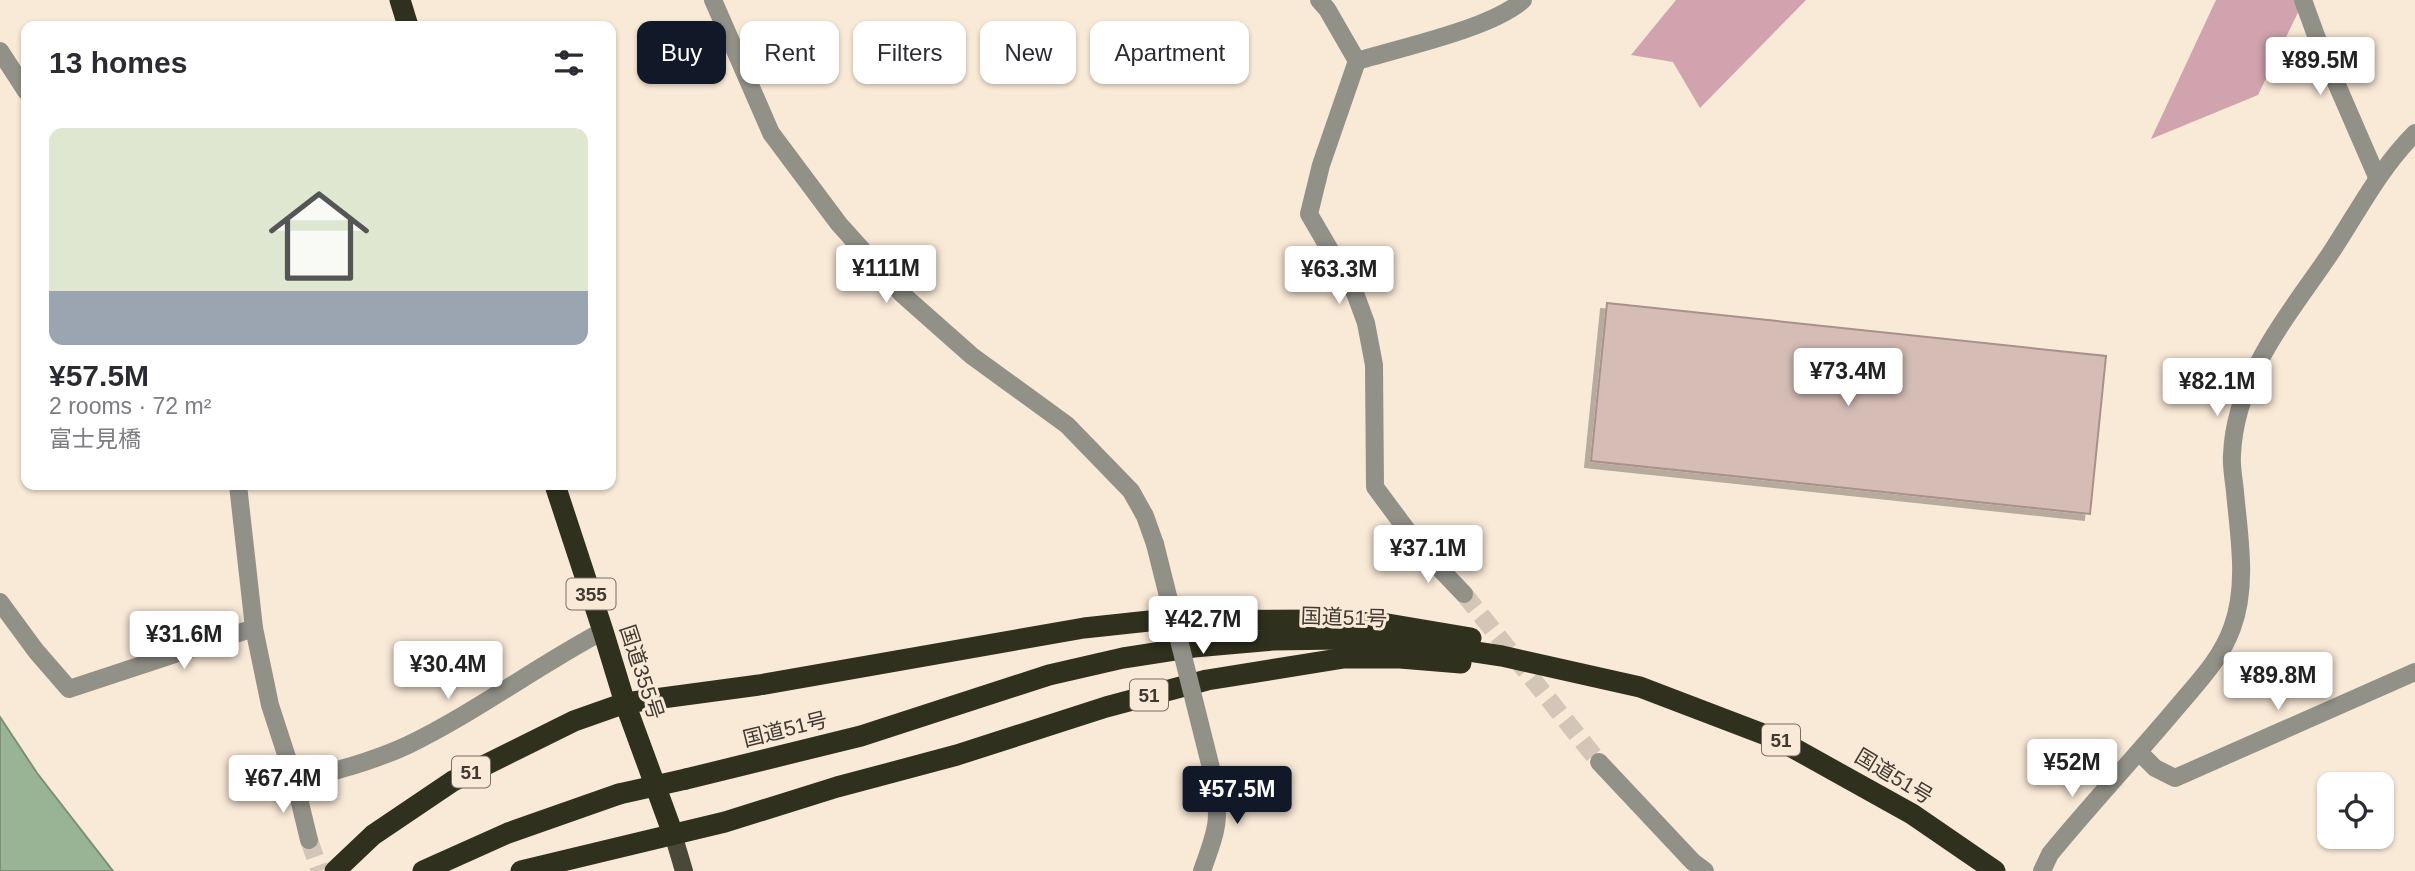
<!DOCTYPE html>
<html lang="en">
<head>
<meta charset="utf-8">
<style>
	body { margin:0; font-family:Helvetica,"Noto Sans JP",sans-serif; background:#f7f7f7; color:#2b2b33; height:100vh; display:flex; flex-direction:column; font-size:26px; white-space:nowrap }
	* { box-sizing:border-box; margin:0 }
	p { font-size:23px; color:#7c7c81 }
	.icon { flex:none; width:38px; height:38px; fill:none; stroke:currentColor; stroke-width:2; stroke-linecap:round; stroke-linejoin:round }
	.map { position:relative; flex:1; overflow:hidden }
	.sheet { position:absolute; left:21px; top:21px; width:595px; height:469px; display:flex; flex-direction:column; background:#fff; border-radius:14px; box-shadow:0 2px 5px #0004 }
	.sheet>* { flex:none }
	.banner { position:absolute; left:637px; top:21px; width:665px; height:63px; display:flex; gap:14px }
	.buttons { position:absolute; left:2317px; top:772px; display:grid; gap:14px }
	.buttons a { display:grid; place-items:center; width:77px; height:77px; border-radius:14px; background:#fff; box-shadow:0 2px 5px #0004; font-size:35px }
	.price { position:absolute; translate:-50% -60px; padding:0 16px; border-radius:7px; background:#fff; color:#222; font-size:23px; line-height:46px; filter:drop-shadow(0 2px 4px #0008) }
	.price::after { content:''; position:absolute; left:50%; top:42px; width:21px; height:16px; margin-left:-10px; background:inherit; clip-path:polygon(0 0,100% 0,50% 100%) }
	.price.on { background:#111827; color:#fff }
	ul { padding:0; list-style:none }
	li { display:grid; align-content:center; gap:14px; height:371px; padding:0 28px }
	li+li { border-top:2px solid #e1e1e2 }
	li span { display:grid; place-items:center; height:217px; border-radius:14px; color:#555 }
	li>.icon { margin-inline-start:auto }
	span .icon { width:126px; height:126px; fill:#fffc; stroke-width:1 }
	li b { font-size:30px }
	h2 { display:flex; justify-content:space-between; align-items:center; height:84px; padding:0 28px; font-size:30px }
	.chip { padding:0 24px; border-radius:14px; background:#fff; box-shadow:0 2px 5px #0004; font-size:24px; line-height:63px }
	.chip.on { background:#111827; color:#fff }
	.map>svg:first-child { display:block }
	.forest { fill:#d0a3ae }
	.water { fill:#98b494; stroke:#7e8f77; stroke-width:2 }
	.building { fill:#d5bdb6; stroke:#a8918a; stroke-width:2; filter:url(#shadow) }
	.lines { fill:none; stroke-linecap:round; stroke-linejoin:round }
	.minor-tunnel { stroke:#d4c6b6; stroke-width:18; stroke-dasharray:18 9; stroke-linecap:butt }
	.minor { stroke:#919188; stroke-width:18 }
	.major { stroke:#494839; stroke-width:18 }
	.highway { stroke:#30301e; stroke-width:21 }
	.minor-bridge { stroke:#919188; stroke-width:18 }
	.highway-bridge { stroke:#30301e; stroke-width:21 }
	.labels { text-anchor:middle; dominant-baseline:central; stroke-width:6; stroke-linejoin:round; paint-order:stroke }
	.shield { fill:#f9e9d7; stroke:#786e64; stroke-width:2 }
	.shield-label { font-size:19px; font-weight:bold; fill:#403a32 }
	.street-label { font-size:21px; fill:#403a32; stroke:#f9e9d7 }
</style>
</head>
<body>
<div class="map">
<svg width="2415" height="871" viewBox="0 0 2415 871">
	<defs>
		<filter id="shadow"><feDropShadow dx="-6" dy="6" stdDeviation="0" flood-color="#0004"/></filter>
	</defs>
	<rect width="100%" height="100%" fill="#f9e9d7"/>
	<g class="forest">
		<polygon points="1676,0 1806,0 1700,108 1673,62 1631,55"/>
		<polygon points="2216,0 2304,0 2258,95 2151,139"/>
	</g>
	<polygon class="water" points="0,717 37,773 113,871 0,871"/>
	<polygon class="building" points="1607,303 2106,356 2090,514 1591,461"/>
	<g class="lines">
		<g class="minor-tunnel">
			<polyline points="1464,594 1599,762"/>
			<polyline points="309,840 320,871"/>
		</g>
		<g class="minor">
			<polyline points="713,0 771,133 839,224 902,294 972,356 1067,425 1131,491 1145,516 1155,544"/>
			<polyline points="1319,0 1327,9 1357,61 1321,165 1309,214 1355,293 1366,323 1374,365 1375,487 1421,549 1464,594"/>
			<polyline points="2303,0 2318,41 2377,177"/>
			<polyline points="0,51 26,91"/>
			<path d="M 1357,61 C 1400,48 1493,28 1523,0"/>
			<polyline points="0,602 36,651 69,689 254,628 238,485"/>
			<polyline points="254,628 270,705 295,782 309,840"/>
			<polyline points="2140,753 2155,768 2175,778 2415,672"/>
			<polyline points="1599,762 1693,862 1705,871"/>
			<path d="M 295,782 C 333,771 372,762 408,745 C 476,712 537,666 603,631"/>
			<path d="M 1202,871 C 1217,829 1221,822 1213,776"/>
			<path d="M 2042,871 L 2050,854 C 2091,804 2136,756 2178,706 C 2198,682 2221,659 2232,628 C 2248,586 2239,536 2235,492 C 2234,480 2231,467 2232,455 C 2235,377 2288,316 2330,254 C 2358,212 2379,169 2415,133"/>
		</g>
		<polyline class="major" points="673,834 684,871"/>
		<g class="highway">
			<polyline points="400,0 408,26"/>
			<polyline points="555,485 603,631 625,703 673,834"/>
			<polyline points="686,779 861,736 1049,675 1123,658 1194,647 1273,640 1340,639 1429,645 1502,656 1640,687 1779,740 1912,814 1995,871"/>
			<polyline points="335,871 373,835 453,781 574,721 625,703 759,685 1084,628 1149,621 1325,620 1388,624 1471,638"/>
			<polyline points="423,871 508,833 619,794"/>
			<polyline points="521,871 725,822 837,787 957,755 1106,707 1207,680 1344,658 1400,658 1461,663"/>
		</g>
		<polyline class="minor-bridge" points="1155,544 1213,776"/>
		<polyline class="highway-bridge" points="619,794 686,779"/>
	</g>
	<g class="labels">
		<g class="shield">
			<rect x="566.5" y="578.5" width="49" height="31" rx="5"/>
			<rect x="1130" y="679.5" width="38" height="31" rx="5"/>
			<rect x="1762" y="724.5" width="38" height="31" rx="5"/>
			<rect x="452" y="756.5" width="38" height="31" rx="5"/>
		</g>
		<g class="shield-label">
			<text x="591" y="594">355</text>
			<text x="1149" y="695">51</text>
			<text x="1781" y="740">51</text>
			<text x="471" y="772">51</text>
		</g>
		<g class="street-label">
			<text transform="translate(1344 617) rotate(2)">国道51号</text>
			<text transform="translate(642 672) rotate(72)">国道355号</text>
			<text transform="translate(785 729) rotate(-14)">国道51号</text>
			<text transform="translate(1894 776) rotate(31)">国道51号</text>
		</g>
	</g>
</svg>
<div class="buttons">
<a><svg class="icon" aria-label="locate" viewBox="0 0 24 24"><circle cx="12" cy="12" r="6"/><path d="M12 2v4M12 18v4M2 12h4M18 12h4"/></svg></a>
</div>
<b class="price" style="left:2320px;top:97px">¥89.5M</b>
<b class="price" style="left:886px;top:305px">¥111M</b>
<b class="price" style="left:1339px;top:306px">¥63.3M</b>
<b class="price" style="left:1848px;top:408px">¥73.4M</b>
<b class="price" style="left:2217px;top:418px">¥82.1M</b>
<b class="price" style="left:1428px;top:585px">¥37.1M</b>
<b class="price" style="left:1203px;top:656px">¥42.7M</b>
<b class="price" style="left:184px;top:671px">¥31.6M</b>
<b class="price" style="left:448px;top:701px">¥30.4M</b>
<b class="price" style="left:2278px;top:712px">¥89.8M</b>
<b class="price" style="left:2072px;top:799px">¥52M</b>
<b class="price" style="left:283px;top:815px">¥67.4M</b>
<b class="price on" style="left:1237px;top:826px">¥57.5M</b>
<div class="banner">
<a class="chip on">Buy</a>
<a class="chip">Rent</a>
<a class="chip">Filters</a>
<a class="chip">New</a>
<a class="chip">Apartment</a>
</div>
<section class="sheet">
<h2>13 homes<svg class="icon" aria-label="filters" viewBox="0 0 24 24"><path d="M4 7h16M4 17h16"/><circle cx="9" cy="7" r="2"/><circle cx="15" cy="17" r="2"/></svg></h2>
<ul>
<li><span style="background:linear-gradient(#dfe7d0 75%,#9aa5b1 0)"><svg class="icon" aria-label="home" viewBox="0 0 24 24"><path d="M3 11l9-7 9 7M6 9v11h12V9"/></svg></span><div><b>¥57.5M</b><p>2 rooms · 72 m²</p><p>富士見橋</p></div></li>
</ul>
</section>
</div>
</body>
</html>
